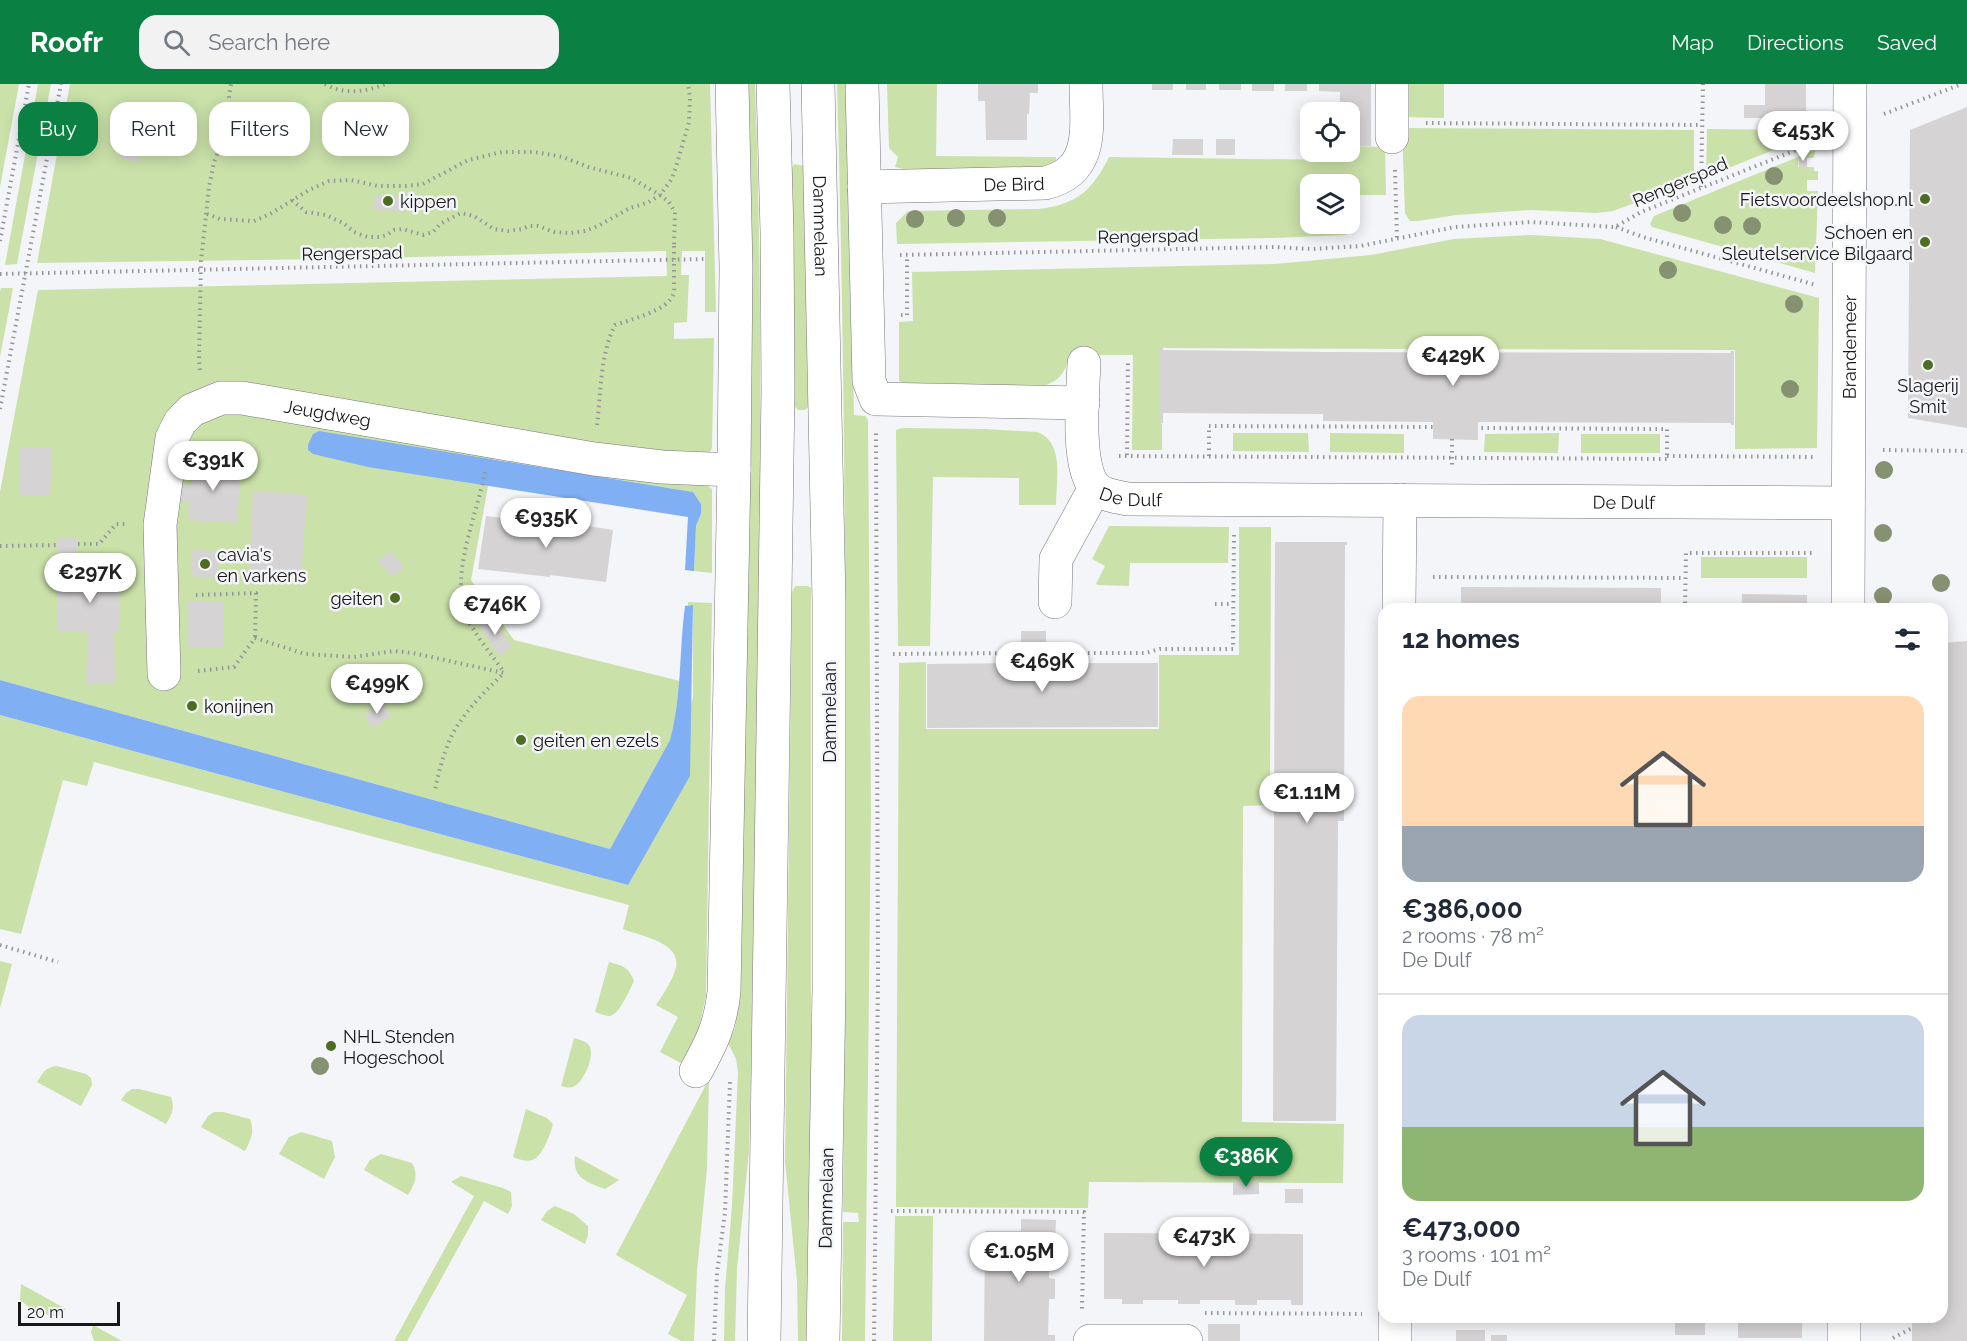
<!DOCTYPE html>
<html lang="en">
<head>
<meta charset="utf-8">
<style>
	body { margin:0; font-family:Raleway,sans-serif; background:#f2f2f3; color:#1f2937; height:100vh; display:flex; flex-direction:column; font-size:22px; white-space:nowrap }
	* { box-sizing:border-box; margin:0 }
	p { font-size:20px; color:#747a83 }
	.icon { flex:none; width:33px; height:33px; fill:none; stroke:currentColor; stroke-width:2; stroke-linecap:round; stroke-linejoin:round }
	.map { position:relative; flex:1; overflow:hidden }
	.side { position:absolute; left:1378px; top:519px; width:570px; height:720px; display:flex; flex-direction:column; background:#fff; border-radius:18px; box-shadow:0 3px 15px #0003 }
	.side>* { flex:none }
	.banner { position:absolute; left:18px; top:18px; width:570px; height:54px; display:flex; gap:12px }
	.tools { position:absolute; left:1300px; top:18px; display:grid; gap:12px }
	.tools a { display:grid; place-items:center; width:60px; height:60px; border-radius:12px; background:#fff; box-shadow:0 3px 15px #0003; font-size:30px }
	.scale { position:absolute; left:18px; bottom:15px; width:102px; box-sizing:border-box; padding-left:6px; border:3px solid #181819; border-top:0; font-size:16px; line-height:21px; white-space:nowrap; color:#181819; -webkit-text-stroke:4px #f3f5f8; paint-order:stroke }
	.price { position:absolute; translate:-50% -51px; padding:0 14px; border-radius:21px; background:#fff; color:#222; font-size:20px; line-height:39px; filter:drop-shadow(0 2px 3px #0008) }
	.price::after { content:''; position:absolute; left:50%; top:36px; width:18px; height:14px; margin-left:-9px; background:inherit; clip-path:polygon(0 0,100% 0,50% 100%) }
	.price.selected { background:#0b8043; color:#fff }
	ul { padding:0; list-style:none }
	li { display:grid; align-content:center; gap:12px; height:318px; padding:0 24px }
	li+li { border-top:2px solid #e0e1e3 }
	li span { display:grid; place-items:center; height:186px; border-radius:18px; color:#555 }
	li>.icon { margin-inline-start:auto }
	span .icon { width:108px; height:108px; fill:#fffc; stroke-width:1 }
	li b { font-size:26px }
	h2 { display:flex; justify-content:space-between; align-items:center; height:72px; padding:0 24px; font-size:26px }
	.tag { padding:0 21px; border-radius:18px; background:#fff; box-shadow:0 3px 15px #0003; font-size:21px; line-height:54px }
	.tag.selected { background:#0b8043; color:#fff }
	header { display:flex; align-items:center; gap:36px; box-sizing:border-box; height:84px; padding:0 30px; background:#0b8043; color:#fff }
	header strong { font-size:28px }
	nav { display:flex; gap:33px; margin-inline-start:auto; font-size:21px }
	.search { width:420px; height:54px; background:#f2f2f3; display:flex; align-items:center; gap:15px; box-sizing:border-box; padding:0 21px; border-radius:18px; color:#747a83; font-size:22px }
	.map>svg:first-child { display:block }
	.green { fill:#cae1a9 }
	.water { fill:#80aff3 }
	.building { fill:#d6d3d5 }
	.lines { fill:none; stroke-linecap:round; stroke-linejoin:round }
	.minor-casing { stroke:#75777a; stroke-width:34 }
	.major-casing { stroke:#75777a; stroke-width:34 }
	.path { stroke:#949597; stroke-width:4; stroke-dasharray:1.5 4.5; stroke-linecap:butt }
	.minor { stroke:#fff; stroke-width:33 }
	.major { stroke:#fff; stroke-width:33 }
	.path-bridge { stroke:#949597; stroke-width:4; stroke-dasharray:1.5 4.5; stroke-linecap:butt }
	.tree { fill:#869172 }
	.poi-dot { fill:#4d6d23; stroke:#f3f5f8; stroke-width:2 }
	.labels { text-anchor:middle; dominant-baseline:central; stroke-width:5; stroke-linejoin:round; paint-order:stroke }
	.street-label { font-size:18px; fill:#181819; stroke:#f3f5f8 }
	.poi-label { font-size:18px; fill:#181819; stroke:#f3f5f8; text-anchor:start }
</style>
</head>
<body>
<header>
<strong>Roofr</strong>
<div class="search"><svg class="icon" aria-label="search" viewBox="0 0 24 24"><circle cx="10" cy="10" r="6"/><path d="M15 15l6 6"/></svg>Search here</div>
<nav><a>Map</a><a>Directions</a><a>Saved</a></nav>
</header>
<div class="map">
<svg width="1967" height="1257" viewBox="0 0 1967 1257">
	<rect width="100%" height="100%" fill="#f3f5f8"/>
	<g class="green">
		<polygon points="0,0 19,0 0,103"/>
		<polygon points="38,0 51,0 17,180 5,181"/>
		<polygon points="70,0 710,0 716,228 705,228 705,167 682,167 681,191 689,191 687,238 674,239 674,255 714,254 712,364 693,400 704,399 712,405 712,489 694,487 696,442 701,430 701,420 693,408 493,375 471,496 514,556 680,597 675,638 670,656 610,765 0,596 0,408 38,206 667,192 666,167 329,175 37,179"/>
		<path d="M 745,0 L 755,0 C 767,328 756,657 751,986 L 749,1067 L 737,1185 L 735,1257 L 724,1257 L 725,1205 L 732,1122 L 738,988 L 736,975 L 728,959 L 735,944 L 737,926 Z"/>
		<path d="M 837,0 L 847,0 L 854,331 L 865,332 L 868,336 L 871,726 L 865,1257 L 842,1257 L 843,1138 L 859,1138 L 858,1129 L 843,1128 C 846,752 848,376 837,0 Z"/>
		<polygon points="887,0 937,0 936,72 1056,73 1056,78 1044,83 907,86 895,83 898,73 889,64"/>
		<polygon points="1403,0 1444,0 1444,34 1402,33"/>
		<polygon points="1402,44 1694,46 1694,93 1684,101 1613,127 1596,129 1531,126 1456,131 1418,137 1410,137 1405,129"/>
		<polygon points="1707,45 1815,46 1814,50 1706,93"/>
		<path d="M 1350,62 L 1385,63 L 1386,111 L 1350,111 L 1350,100 L 1311,100 L 1311,140 L 1346,140 L 1346,151 L 1273,154 L 897,160 L 896,139 L 908,127 L 1039,125 C 1077,120 1092,107 1109,73 L 1339,76 L 1340,68 L 1350,68 Z"/>
		<polygon points="1815,66 1814,74 1799,74 1798,83 1814,83 1814,87 1818,87 1818,96 1807,96 1807,107 1818,107 1815,189 1652,143 1650,140 1654,132"/>
		<polygon points="794,80 804,82 808,323 805,326 798,326 795,323 792,85"/>
		<path d="M 1531,151 L 1600,155 L 1819,214 L 1817,364 L 1735,365 L 1735,266 L 1160,264 L 1160,339 L 1162,340 L 1162,366 L 1132,366 L 1133,271 L 1069,271 C 1066,290 1058,298 1040,303 L 937,299 L 904,299 L 899,297 L 899,238 L 913,237 L 912,188 L 1275,180 L 1371,171 L 1454,155 Z"/>
		<polygon points="1,204 13,204 0,273 0,208"/>
		<path d="M 902,344 L 985,345 L 1037,348 C 1065,358 1056,396 1056,421 L 1019,421 L 1019,394 L 933,393 L 930,562 L 898,562 L 896,346 Z"/>
		<polygon points="1233,349 1308,349 1309,368 1233,367"/>
		<polygon points="1330,349 1404,350 1404,369 1330,368"/>
		<polygon points="1559,349 1558,369 1484,368 1485,350"/>
		<rect x="1581" y="350" width="79" height="19"/>
		<polygon points="1109,442 1229,443 1228,479 1130,479 1129,502 1098,501 1096,500 1105,482 1092,475"/>
		<polygon points="1239,443 1271,443 1270,721 1243,722 1242,1038 1344,1040 1343,1099 1089,1098 1088,1124 896,1123 899,579 926,578 926,645 1159,645 1159,571 1239,571"/>
		<rect x="1701" y="473" width="106" height="21"/>
		<polygon points="795,502 808,502 811,504 811,1021 806,1257 798,1257 797,1197 785,1077 792,508"/>
		<path d="M 688,518 L 712,519 L 706,912 L 698,948 L 681,979 L 660,968 L 678,933 L 656,921 C 663,910 673,896 676,883 C 681,858 640,852 623,845 L 629,821 L 94,678 L 87,702 L 63,696 L 21,850 L 0,845 L 0,631 L 628,801 L 693,614 L 693,522 L 688,521 Z"/>
		<polygon points="0,877 12,880 0,924"/>
		<path d="M 609,878 C 623,882 629,883 634,897 C 630,905 619,932 609,932 C 605,932 599,929 595,928 Z"/>
		<path d="M 574,954 C 578,955 584,957 587,959 C 598,968 584,997 575,1002 C 570,1005 566,1003 561,1002 Z"/>
		<path d="M 57,982 L 86,990 L 91,994 L 92,1001 L 81,1022 L 37,998 C 43,989 45,983 57,982 Z"/>
		<polygon points="709,995 707,1085 697,1187 694,1257 681,1257 668,1250 687,1211 616,1171"/>
		<path d="M 132,1005 L 139,1005 L 171,1013 C 175,1025 172,1030 166,1040 L 121,1016 L 126,1009 Z"/>
		<path d="M 526,1025 L 547,1034 L 553,1040 C 551,1049 542,1074 532,1076 C 526,1078 518,1075 513,1073 Z"/>
		<path d="M 214,1028 L 223,1028 L 250,1035 C 255,1048 251,1055 245,1067 L 201,1043 L 208,1032 Z"/>
		<polygon points="301,1048 332,1057 335,1073 324,1095 279,1070 289,1053"/>
		<path d="M 381,1070 L 412,1079 C 419,1091 415,1099 408,1111 L 364,1086 L 370,1076 Z"/>
		<path d="M 575,1072 L 619,1096 L 605,1105 C 587,1098 572,1094 575,1072 Z"/>
		<polygon points="461,1092 503,1104 511,1108 512,1122 508,1130 484,1117 407,1257 394,1257 474,1112 451,1098"/>
		<polygon points="555,1122 574,1130 588,1142 588,1151 585,1160 541,1136 547,1127"/>
		<polygon points="895,1132 933,1132 932,1257 893,1257"/>
		<polygon points="21,1200 66,1225 57,1233 34,1227 20,1216"/>
		<polygon points="93,1241 122,1257 94,1257 91,1248"/>
	</g>
	<g class="water">
		<polygon points="319,347 693,408 701,420 701,430 696,442 694,487 685,486 688,433 368,383 313,370 308,366 308,361 313,350"/>
		<path d="M 693,521 L 690,692 L 628,801 L 0,631 L 0,596 L 610,765 L 670,656 C 682,613 679,567 685,522 Z"/>
	</g>
	<g class="building">
		<polygon points="978,0 1038,0 1038,9 1030,9 1029,30 1027,30 1027,56 986,56 985,17 978,17"/>
		<rect x="1152" y="0" width="21" height="6"/>
		<rect x="1186" y="0" width="20" height="6"/>
		<rect x="1219" y="0" width="22" height="6"/>
		<rect x="1252" y="0" width="22" height="7"/>
		<rect x="1285" y="0" width="22" height="7"/>
		<polygon points="1319,0 1371,0 1371,62 1350,62 1350,28 1340,28 1340,8 1319,7"/>
		<polygon points="1765,0 1806,0 1806,27 1794,27 1794,45 1765,45 1765,34 1744,34 1744,21 1765,21"/>
		<polygon points="1967,23 1967,344 1908,334 1910,46"/>
		<polygon points="1173,55 1203,55 1203,71 1172,71"/>
		<rect x="1216" y="55" width="19" height="16"/>
		<polygon points="122,65 140,67 139,78 121,75"/>
		<rect x="1799" y="74" width="8" height="9"/>
		<polygon points="375,111 403,111 403,127 374,126"/>
		<polygon points="1160,264 1163,264 1163,266 1323,268 1731,269 1731,267 1734,267 1734,341 1731,341 1731,339 1478,338 1478,356 1433,355 1433,338 1323,337 1323,330 1163,329 1163,339 1160,339"/>
		<polygon points="20,363 52,363 50,412 19,411"/>
		<polygon points="192,377 241,380 237,439 188,436 189,418 180,417 181,401 191,402"/>
		<polygon points="253,407 307,411 301,490 249,486"/>
		<polygon points="486,432 518,436 518,433 582,442 583,440 588,440 588,442 613,446 606,498 550,491 550,493 478,485"/>
		<polygon points="57,453 78,453 78,470 119,470 119,547 114,547 115,599 86,599 88,547 58,548"/>
		<polygon points="1275,458 1347,458 1347,461 1345,461 1344,737 1338,737 1336,1037 1273,1037"/>
		<polygon points="193,465 220,468 217,494 191,492"/>
		<polygon points="389,467 404,482 393,493 378,478"/>
		<polygon points="1461,503 1661,504 1661,525 1461,525"/>
		<polygon points="1742,510 1807,511 1807,525 1742,525"/>
		<polygon points="223,517 224,563 188,563 187,518"/>
		<polygon points="490,532 512,563 500,572 478,541"/>
		<polygon points="1021,547 1046,547 1046,579 1158,579 1158,643 927,644 927,580 1021,579"/>
		<polygon points="1967,557 1967,1257 1912,1257 1912,1233 1942,1233 1942,559"/>
		<polygon points="382,619 391,632 372,644 364,630"/>
		<polygon points="1233,1098 1259,1098 1259,1110 1233,1111"/>
		<rect x="1285" y="1105" width="18" height="14"/>
		<polygon points="1021,1135 1056,1136 1055,1159 1049,1159 1049,1194 1055,1195 1055,1215 1049,1215 1048,1251 1055,1251 1055,1257 984,1257 985,1147 1021,1147"/>
		<polygon points="1104,1149 1303,1150 1303,1221 1291,1221 1291,1216 1257,1216 1257,1221 1235,1221 1235,1216 1200,1216 1200,1220 1178,1220 1178,1216 1143,1216 1143,1220 1122,1220 1122,1215 1104,1215"/>
		<rect x="1738" y="1233" width="64" height="21"/>
		<rect x="1675" y="1234" width="30" height="17"/>
		<rect x="1208" y="1240" width="32" height="17"/>
		<rect x="1456" y="1246" width="29" height="11"/>
		<rect x="1491" y="1251" width="16" height="6"/>
	</g>
	<g class="lines">
		<g class="minor-casing">
			<g id="minor">
				<polyline points="862,0 869,297 876,315 1083,319"/>
				<polyline points="1392,53 1392,0"/>
				<path id="s1" d="M 864,103 L 1045,99 C 1096,87 1086,41 1086,0"/>
				<path id="s2" d="M 1084,279 C 1083,308 1076,379 1094,402 C 1101,411 1117,413 1128,415 L 1848,419"/>
				<polyline points="1055,518 1056,475 1095,404"/>
				<polyline points="1399,525 1400,416"/>
				<path id="s3" d="M 1848,525 L 1850,0"/>
				<path id="s4" d="M 164,590 L 160,441 L 172,354 L 180,338 L 192,326 L 221,314 L 242,314 L 594,375 L 662,383 L 734,386"/>
				<path d="M 696,987 C 712,958 720,942 724,908 L 734,386 L 736,184 L 732,0"/>
				<polyline points="1090,1257 1186,1257"/>
				<polyline points="1395,1257 1395,1233"/>
				<polyline points="1844,1257 1844,1233"/>
			</g>
		</g>
		<g class="major-casing">
			<g id="major">
				<path id="s5" d="M 818,0 L 829,518 L 829,904 L 823,1257"/>
				<polyline points="764,1257 778,307 777,148 773,0"/>
			</g>
		</g>
		<g class="path">
			<path d="M 325,0 C 343,11 367,8 385,0"/>
			<polyline points="1884,30 1962,0"/>
			<polyline points="1426,39 1701,41"/>
			<polyline points="1395,86 1397,154"/>
			<polyline points="1701,103 1703,0"/>
			<polyline points="292,116 306,128 326,131 343,139 354,148 367,153 379,153 387,151 394,146 403,145 423,151 433,148 440,140 461,129 474,132 494,145 508,147 522,145 529,142 538,142 554,148 569,149 585,147 598,142 630,124 647,119 660,111 671,96 676,83 689,38 690,15 688,0"/>
			<polyline points="207,130 220,135 254,137 270,130 309,106 329,97 351,96 378,102 406,102 423,100 468,76 502,68 535,68 563,73 588,83 631,94 660,111 669,118 675,128 674,162"/>
			<polyline points="1616,143 1643,153 1816,201"/>
			<polyline points="0,157 29,0"/>
			<polyline points="900,171 1275,163 1312,165 1360,162 1455,143 1531,138 1615,143 1641,128 1816,58"/>
			<polyline points="0,190 704,175"/>
			<polyline points="901,231 907,231 907,171"/>
			<polyline points="200,286 199,277 201,177 209,103 214,78 228,43 228,19 231,0"/>
			<polyline points="0,325 61,0"/>
			<path d="M 597,341 C 601,309 600,270 615,241 C 630,236 668,226 673,211 C 675,207 674,201 674,197"/>
			<polyline points="1452,355 1452,383"/>
			<polyline points="1883,366 1967,367"/>
			<polyline points="1127,371 1128,276"/>
			<polyline points="1119,372 1667,375 1667,345 1478,344"/>
			<polyline points="1209,372 1209,342 1433,343"/>
			<polyline points="1667,372 1816,373"/>
			<path d="M 485,388 C 477,431 451,487 465,530 C 470,544 494,574 504,588"/>
			<polyline points="78,460 99,460 116,440 125,440"/>
			<polyline points="0,462 57,461"/>
			<polyline points="1433,493 1685,494"/>
			<polyline points="196,511 256,509 255,554"/>
			<polyline points="1215,520 1233,520"/>
			<polyline points="1685,525 1686,469 1815,469"/>
			<polyline points="1046,569 1145,569 1160,565 1233,565 1234,449"/>
			<polyline points="893,570 1021,569"/>
			<path d="M 198,587 L 234,583 L 255,554 L 305,570 L 354,573 L 394,567 L 413,569 L 504,589 C 485,607 466,626 453,649 C 444,667 439,687 435,706"/>
			<polyline points="0,861 58,878"/>
			<polyline points="891,1127 1084,1128 1082,1225"/>
			<polyline points="1205,1229 1362,1230"/>
			<polyline points="1893,1254 1912,1244"/>
			<polyline points="714,1257 717,1189 725,1128 730,998"/>
			<polyline points="874,1257 878,892 876,349"/>
		</g>
		<use href="#minor" class="minor"/>
		<use href="#major" class="major"/>
		<polyline class="path-bridge" points="674,162 674,197"/>
	</g>
	<g class="tree">
		<circle cx="1774" cy="92" r="9"/>
		<circle cx="1682" cy="129" r="9"/>
		<circle cx="956" cy="134" r="9"/>
		<circle cx="997" cy="134" r="9"/>
		<circle cx="915" cy="135" r="9"/>
		<circle cx="1723" cy="141" r="9"/>
		<circle cx="1752" cy="142" r="9"/>
		<circle cx="1668" cy="186" r="9"/>
		<circle cx="1794" cy="220" r="9"/>
		<circle cx="1790" cy="305" r="9"/>
		<circle cx="1884" cy="386" r="9"/>
		<circle cx="1883" cy="449" r="9"/>
		<circle cx="1941" cy="499" r="9"/>
		<circle cx="1883" cy="512" r="9"/>
		<circle cx="320" cy="982" r="9"/>
	</g>
	<g class="poi-dot">
		<circle cx="1925" cy="115" r="6"/>
		<circle cx="388" cy="117" r="6"/>
		<circle cx="1925" cy="158" r="6"/>
		<circle cx="1928" cy="281" r="6"/>
		<circle cx="205" cy="480" r="6"/>
		<circle cx="395" cy="514" r="6"/>
		<circle cx="192" cy="622" r="6"/>
		<circle cx="521" cy="656" r="6"/>
		<circle cx="331" cy="962" r="6"/>
	</g>
	<g class="labels">
		<g class="street-label">
			<text transform="translate(1680 98) rotate(-23)">Rengerspad</text>
			<text stroke="none"><textPath href="#s1" startOffset="150">De Bird</textPath></text>
			<text stroke="none"><textPath href="#s5" startOffset="142">Dammelaan</textPath></text>
			<text transform="translate(1148 152) rotate(-1)">Rengerspad</text>
			<text transform="translate(352 169) rotate(-1)">Rengerspad</text>
			<text stroke="none"><textPath href="#s3" startOffset="262">Brandemeer</textPath></text>
			<text stroke="none"><textPath href="#s4" startOffset="411">Jeugdweg</textPath></text>
			<text stroke="none"><textPath href="#s2" startOffset="165">De Dulf</textPath></text>
			<text stroke="none"><textPath href="#s2" startOffset="658">De Dulf</textPath></text>
			<text transform="translate(829 628) rotate(-90)">Dammelaan</text>
			<text transform="translate(826 1114) rotate(-89)">Dammelaan</text>
		</g>
		<g class="poi-label">
			<text x="1913" y="115" text-anchor="end">Fietsvoordeelshop.nl</text>
			<text x="400" y="117">kippen</text>
			<text x="1913" y="148" text-anchor="end">Schoen en<tspan x="1913" dy="21">Sleutelservice Bilgaard</tspan></text>
			<text x="1928" y="301" text-anchor="middle">Slagerij<tspan x="1928" dy="21">Smit</tspan></text>
			<text x="217" y="470">cavia's<tspan x="217" dy="21">en varkens</tspan></text>
			<text x="383" y="514" text-anchor="end">geiten</text>
			<text x="204" y="622">konijnen</text>
			<text x="533" y="656">geiten en ezels</text>
			<text x="343" y="952">NHL Stenden<tspan x="343" dy="21">Hogeschool</tspan></text>
		</g>
	</g>
</svg>
<div class="tools">
<a><svg class="icon" aria-label="locate" viewBox="0 0 24 24"><circle cx="12" cy="12" r="6"/><path d="M12 2v4M12 18v4M2 12h4M18 12h4"/></svg></a>
<a><svg class="icon" aria-label="layers" viewBox="0 0 24 24"><path d="M12 4l9 5-9 5-9-5zM3 14l9 5 9-5"/></svg></a>
</div>
<div class="scale">20 m</div>
<b class="price" style="left:1803px;top:78px">€453K</b>
<b class="price" style="left:1453px;top:303px">€429K</b>
<b class="price" style="left:213px;top:408px">€391K</b>
<b class="price" style="left:546px;top:465px">€935K</b>
<b class="price" style="left:90px;top:520px">€297K</b>
<b class="price" style="left:495px;top:552px">€746K</b>
<b class="price" style="left:1042px;top:609px">€469K</b>
<b class="price" style="left:377px;top:631px">€499K</b>
<b class="price" style="left:1307px;top:740px">€1.11M</b>
<b class="price selected" style="left:1246px;top:1104px">€386K</b>
<b class="price" style="left:1204px;top:1184px">€473K</b>
<b class="price" style="left:1019px;top:1199px">€1.05M</b>
<div class="banner">
<a class="tag selected">Buy</a>
<a class="tag">Rent</a>
<a class="tag">Filters</a>
<a class="tag">New</a>
</div>
<section class="side">
<h2>12 homes<svg class="icon" aria-label="filters" viewBox="0 0 24 24"><path d="M4 7h16M4 17h16"/><circle cx="9" cy="7" r="2"/><circle cx="15" cy="17" r="2"/></svg></h2>
<ul>
<li><span style="background:linear-gradient(#ffd9b3 70%,#9aa5b1 0)"><svg class="icon" aria-label="home" viewBox="0 0 24 24"><path d="M3 11l9-7 9 7M6 9v11h12V9"/></svg></span><div><b>€386,000</b><p>2 rooms · 78 m²</p><p>De Dulf</p></div></li>
<li><span style="background:linear-gradient(#c9d6e8 60%,#8fb573 0)"><svg class="icon" aria-label="home" viewBox="0 0 24 24"><path d="M3 11l9-7 9 7M6 9v11h12V9"/></svg></span><div><b>€473,000</b><p>3 rooms · 101 m²</p><p>De Dulf</p></div></li>
</ul>
</section>
</div>
</body>
</html>
